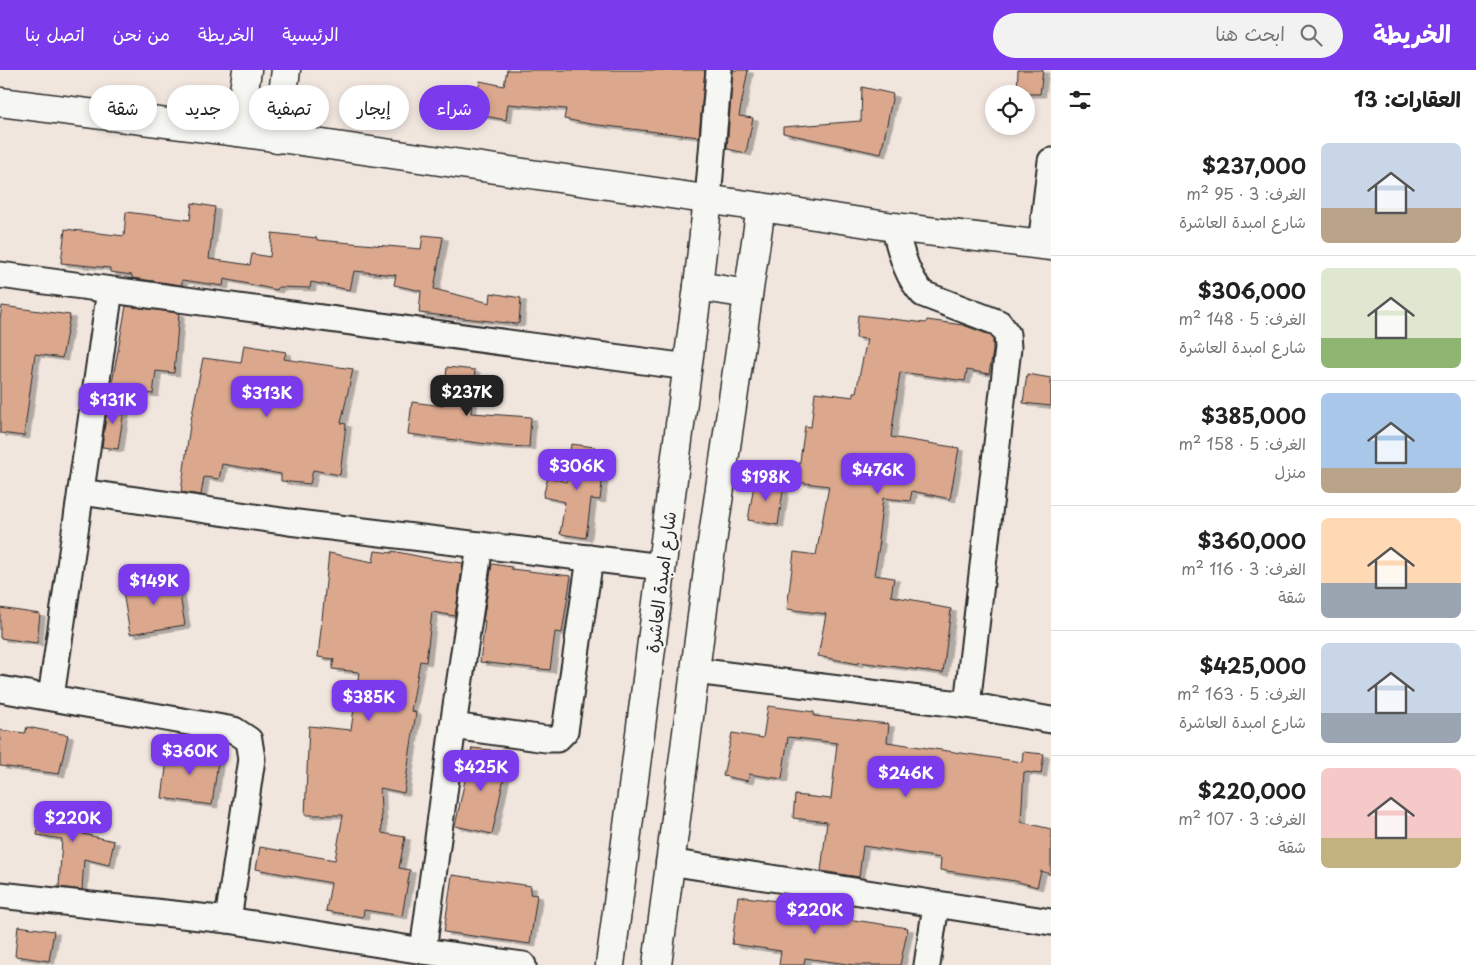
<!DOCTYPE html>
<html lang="ar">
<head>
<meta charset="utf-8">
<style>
	body { margin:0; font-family:"Playpen Sans","Playpen Sans Arabic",sans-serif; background:#f2f2f2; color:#222; direction:rtl; height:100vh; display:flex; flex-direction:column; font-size:19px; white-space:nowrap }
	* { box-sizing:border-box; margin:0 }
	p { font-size:16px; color:#767676 }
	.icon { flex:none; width:28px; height:28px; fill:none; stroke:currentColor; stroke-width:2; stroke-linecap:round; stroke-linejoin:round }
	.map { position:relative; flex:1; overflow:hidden; direction:ltr }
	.panel { display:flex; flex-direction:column; background:#fff; width:425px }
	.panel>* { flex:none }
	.guide { position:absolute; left:15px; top:15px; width:475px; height:45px; direction:rtl; display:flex; gap:10px }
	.fabs { position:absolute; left:985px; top:15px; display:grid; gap:10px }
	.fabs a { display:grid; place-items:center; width:50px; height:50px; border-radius:50%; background:#fff; box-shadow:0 2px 8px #0003; font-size:25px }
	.price { position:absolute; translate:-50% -42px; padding:0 11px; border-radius:10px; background:#7c3aed; color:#fff; font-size:16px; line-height:32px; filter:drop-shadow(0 1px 2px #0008) }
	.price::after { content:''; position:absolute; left:50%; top:30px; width:15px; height:11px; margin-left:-8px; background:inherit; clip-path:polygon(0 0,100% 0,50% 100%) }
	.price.active { background:#222; color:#fff }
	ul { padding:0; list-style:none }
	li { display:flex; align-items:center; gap:15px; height:125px; padding:0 15px }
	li+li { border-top:1px solid #e0e0e0 }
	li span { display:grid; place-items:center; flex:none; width:140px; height:100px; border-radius:8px; color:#555 }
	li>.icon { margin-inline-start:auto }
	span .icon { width:60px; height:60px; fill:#fffc; stroke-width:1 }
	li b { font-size:21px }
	h2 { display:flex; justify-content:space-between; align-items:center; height:60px; padding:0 15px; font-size:21px }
	.pill { padding:0 18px; border-radius:22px; background:#fff; box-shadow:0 2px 8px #0003; font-size:18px; line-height:45px }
	.pill.active { background:#7c3aed; color:#fff }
	header { display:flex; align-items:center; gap:30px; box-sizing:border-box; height:70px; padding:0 25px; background:#7c3aed; color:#fff }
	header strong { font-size:24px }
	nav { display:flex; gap:28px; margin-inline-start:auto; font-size:18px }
	.search { width:350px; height:45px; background:#f2f2f2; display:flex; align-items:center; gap:12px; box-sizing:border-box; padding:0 18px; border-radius:28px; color:#767676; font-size:19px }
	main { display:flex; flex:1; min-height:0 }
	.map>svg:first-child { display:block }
	.building { fill:#dba88e; stroke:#2b2b2b; filter:url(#shadow) }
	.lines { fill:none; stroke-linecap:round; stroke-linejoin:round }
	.street-casing { stroke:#2b2b2b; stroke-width:29 }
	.secondary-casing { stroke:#2b2b2b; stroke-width:31 }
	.street { stroke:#f6f6f2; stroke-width:25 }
	.secondary { stroke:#f6f6f2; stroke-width:28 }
	.labels { text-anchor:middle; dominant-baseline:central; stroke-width:4.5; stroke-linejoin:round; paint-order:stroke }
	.street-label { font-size:18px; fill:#2b2b2b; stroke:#f6f6f2 }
</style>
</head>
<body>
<header>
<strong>الخريطة</strong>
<div class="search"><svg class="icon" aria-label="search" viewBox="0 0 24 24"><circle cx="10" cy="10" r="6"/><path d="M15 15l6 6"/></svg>ابحث هنا</div>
<nav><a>الرئيسية</a><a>الخريطة</a><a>من نحن</a><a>اتصل بنا</a></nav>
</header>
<main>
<section class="panel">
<h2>العقارات: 13<svg class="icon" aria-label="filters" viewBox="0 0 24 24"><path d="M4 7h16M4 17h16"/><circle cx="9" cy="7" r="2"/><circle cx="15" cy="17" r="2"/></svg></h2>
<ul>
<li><span style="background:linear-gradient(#c9d6e8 65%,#b9a48a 0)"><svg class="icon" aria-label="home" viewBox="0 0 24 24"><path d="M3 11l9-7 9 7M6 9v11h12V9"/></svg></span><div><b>$237,000</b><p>الغرف: 3 · 95 m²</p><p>شارع امبدة العاشرة</p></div></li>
<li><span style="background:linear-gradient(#dfe7d0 70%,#8fb573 0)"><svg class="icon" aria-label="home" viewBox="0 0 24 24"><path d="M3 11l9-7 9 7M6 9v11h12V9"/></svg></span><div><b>$306,000</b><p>الغرف: 5 · 148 m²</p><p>شارع امبدة العاشرة</p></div></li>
<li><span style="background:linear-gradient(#a9c7e8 75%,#b9a48a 0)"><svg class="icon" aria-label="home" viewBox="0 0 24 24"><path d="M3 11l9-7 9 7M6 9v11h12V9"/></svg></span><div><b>$385,000</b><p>الغرف: 5 · 158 m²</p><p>منزل</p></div></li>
<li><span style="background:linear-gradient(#ffd9b3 65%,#9aa5b1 0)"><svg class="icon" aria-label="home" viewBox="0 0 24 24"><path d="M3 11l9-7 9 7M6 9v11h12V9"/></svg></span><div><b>$360,000</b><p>الغرف: 3 · 116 m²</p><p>شقة</p></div></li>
<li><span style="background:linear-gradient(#c9d6e8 70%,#9aa5b1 0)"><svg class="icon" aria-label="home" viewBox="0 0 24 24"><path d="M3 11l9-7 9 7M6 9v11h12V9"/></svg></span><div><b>$425,000</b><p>الغرف: 5 · 163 m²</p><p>شارع امبدة العاشرة</p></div></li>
<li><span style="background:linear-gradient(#f6c9c9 70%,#c2b280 0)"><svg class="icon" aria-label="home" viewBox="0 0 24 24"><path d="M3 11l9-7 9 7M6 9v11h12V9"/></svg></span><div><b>$220,000</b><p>الغرف: 3 · 107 m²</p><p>شقة</p></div></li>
</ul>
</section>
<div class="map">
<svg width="1051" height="895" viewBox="0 0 1051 895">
	<defs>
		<filter id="shadow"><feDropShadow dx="5.5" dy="3" stdDeviation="0" flood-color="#0004"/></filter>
	</defs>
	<rect width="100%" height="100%" fill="#f1e6de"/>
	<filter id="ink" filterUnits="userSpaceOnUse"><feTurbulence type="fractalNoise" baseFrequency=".02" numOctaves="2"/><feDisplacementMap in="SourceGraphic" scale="10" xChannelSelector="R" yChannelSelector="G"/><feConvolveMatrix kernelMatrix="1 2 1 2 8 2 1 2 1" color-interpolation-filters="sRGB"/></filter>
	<g filter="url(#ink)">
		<g class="building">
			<polygon points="507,0 705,0 699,67 590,54 564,49 566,39 508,34 506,50 473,44 480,11 504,16"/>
			<polygon points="733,0 748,0 739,46 753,48 746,83 727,79"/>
			<polygon points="1018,0 1043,0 1040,24 1017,24"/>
			<polygon points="862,17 893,24 881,84 783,63 783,57 861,51"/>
			<polygon points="192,133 215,137 209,189 250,195 252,184 270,187 272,163 317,168 317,170 421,179 423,165 443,167 434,219 490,233 491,223 521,228 519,253 516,254 419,243 421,221 394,215 396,205 354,201 350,220 311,212 310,218 278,217 277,220 224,209 223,216 182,210 182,215 132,208 132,205 110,202 110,198 61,193 65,159 124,166 126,142 190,150"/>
			<polygon points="2,236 70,245 62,288 35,284 24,366 0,363 0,249"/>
			<polygon points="126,236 179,243 174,303 156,301 153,324 111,319"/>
			<polygon points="858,245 926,253 927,250 963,255 990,265 993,269 993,281 989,304 967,300 965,311 900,302 891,367 959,378 950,429 912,421 910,431 883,428 878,470 880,471 874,505 894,508 891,526 930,533 930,535 951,539 943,603 859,592 858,594 818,586 826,544 787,539 794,482 816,485 829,416 797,412 805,356 811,357 815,322 853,327 853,322 856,322 867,269 856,268"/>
			<polygon points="244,275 286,282 284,289 353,299 341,353 346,354 340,405 313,400 310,414 281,411 281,404 222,394 219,409 204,407 201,425 181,422 190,355 203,288 241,293"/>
			<polygon points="447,297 475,300 471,343 531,347 529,377 503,376 408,364 412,332 443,336"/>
			<polygon points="1027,304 1051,308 1051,336 1023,333"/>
			<polygon points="108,331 125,334 118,379 102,377"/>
			<polygon points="571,374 595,377 592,403 603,404 600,430 591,429 586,468 560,464 565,432 543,427 548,407 566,412"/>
			<polygon points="755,409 784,414 778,455 748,450"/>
			<polygon points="375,481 392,483 392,481 432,489 463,493 455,546 432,542 426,592 420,591 411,641 416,642 404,723 380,718 382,763 405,767 399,798 410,800 402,846 364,840 363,847 326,841 331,813 256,799 260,777 335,790 343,745 305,745 309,656 351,660 359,602 332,599 334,589 318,587 329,483 373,492"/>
			<polygon points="492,494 512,497 511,499 571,506 562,563 555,562 550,600 480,592 485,551 483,551"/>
			<polygon points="177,507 185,555 130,564 122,516"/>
			<polygon points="0,538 40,544 37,573 0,568"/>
			<polygon points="768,636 814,642 814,646 889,654 887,672 1022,692 1023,682 1044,684 1041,704 1024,702 1021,752 1051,759 1051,804 1041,801 1037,817 1015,811 940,800 941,788 863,776 859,807 821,801 827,752 793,748 795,725 831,729 837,673 788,667 782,709 749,704 748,711 723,706 732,663 763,668"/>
			<polygon points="27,657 68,665 59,704 0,696 0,660 25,663"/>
			<polygon points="169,676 219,684 212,735 162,728"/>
			<polygon points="472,678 491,680 490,691 507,694 492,764 455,756"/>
			<polygon points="43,734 86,742 83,764 114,771 109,795 84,789 82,820 59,817 62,769 37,765"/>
			<polygon points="452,805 531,816 530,824 537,825 530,874 444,862"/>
			<polygon points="738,826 807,835 806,843 908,858 900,895 854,895 805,888 804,895 779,895 781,881 732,874"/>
			<polygon points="18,856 54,861 49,891 15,886"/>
		</g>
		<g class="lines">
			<g class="street-casing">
				<g id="street">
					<polyline points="708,129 719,0"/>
					<path d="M 894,157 C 901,181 906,206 923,224 L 999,253 L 1007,264 L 1008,278 L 967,635"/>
					<polyline points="1041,175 1051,91"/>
					<polyline points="0,205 688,297"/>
					<polyline points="81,422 289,452 662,497"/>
					<polyline points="695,601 967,635 1051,650"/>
					<polyline points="0,619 234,660 249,670 252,689 228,850"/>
					<polyline points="51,627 110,220"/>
					<polyline points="453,656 546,669 557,669 565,661 590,488"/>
					<polyline points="669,792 1051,852"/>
					<polyline points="0,825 228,850 423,881 523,895"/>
					<polyline points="423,881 453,656 480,475"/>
					<polyline points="927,895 936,835"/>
				</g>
			</g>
			<g class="secondary-casing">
				<g id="secondary">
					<polyline points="0,32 238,62 761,137 894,157 1051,176"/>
					<polyline points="238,62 247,0"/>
					<polyline points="277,69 286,0"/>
					<polyline points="698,216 748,224"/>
					<polyline points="610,895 698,216 708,129"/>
					<polyline points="657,895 708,500 761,137"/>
				</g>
			</g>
			<use href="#street" class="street"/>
			<use href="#secondary" class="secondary"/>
		</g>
	</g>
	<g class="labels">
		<g class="street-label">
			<text transform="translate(660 512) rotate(-83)">شارع امبدة العاشرة</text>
		</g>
	</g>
</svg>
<div class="fabs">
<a><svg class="icon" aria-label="locate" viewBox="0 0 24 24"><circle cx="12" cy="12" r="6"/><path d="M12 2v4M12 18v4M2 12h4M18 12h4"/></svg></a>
</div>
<b class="price active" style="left:467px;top:347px">$237K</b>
<b class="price" style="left:267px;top:348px">$313K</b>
<b class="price" style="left:113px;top:355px">$131K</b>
<b class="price" style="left:577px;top:421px">$306K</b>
<b class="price" style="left:878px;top:425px">$476K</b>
<b class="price" style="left:766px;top:432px">$198K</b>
<b class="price" style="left:154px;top:536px">$149K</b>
<b class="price" style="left:369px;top:652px">$385K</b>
<b class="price" style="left:190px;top:706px">$360K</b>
<b class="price" style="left:481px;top:722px">$425K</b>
<b class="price" style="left:906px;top:728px">$246K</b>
<b class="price" style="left:73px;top:773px">$220K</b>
<b class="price" style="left:815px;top:865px">$220K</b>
<div class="guide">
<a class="pill active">شراء</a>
<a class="pill">إيجار</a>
<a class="pill">تصفية</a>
<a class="pill">جديد</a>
<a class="pill">شقة</a>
</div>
</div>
</main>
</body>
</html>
